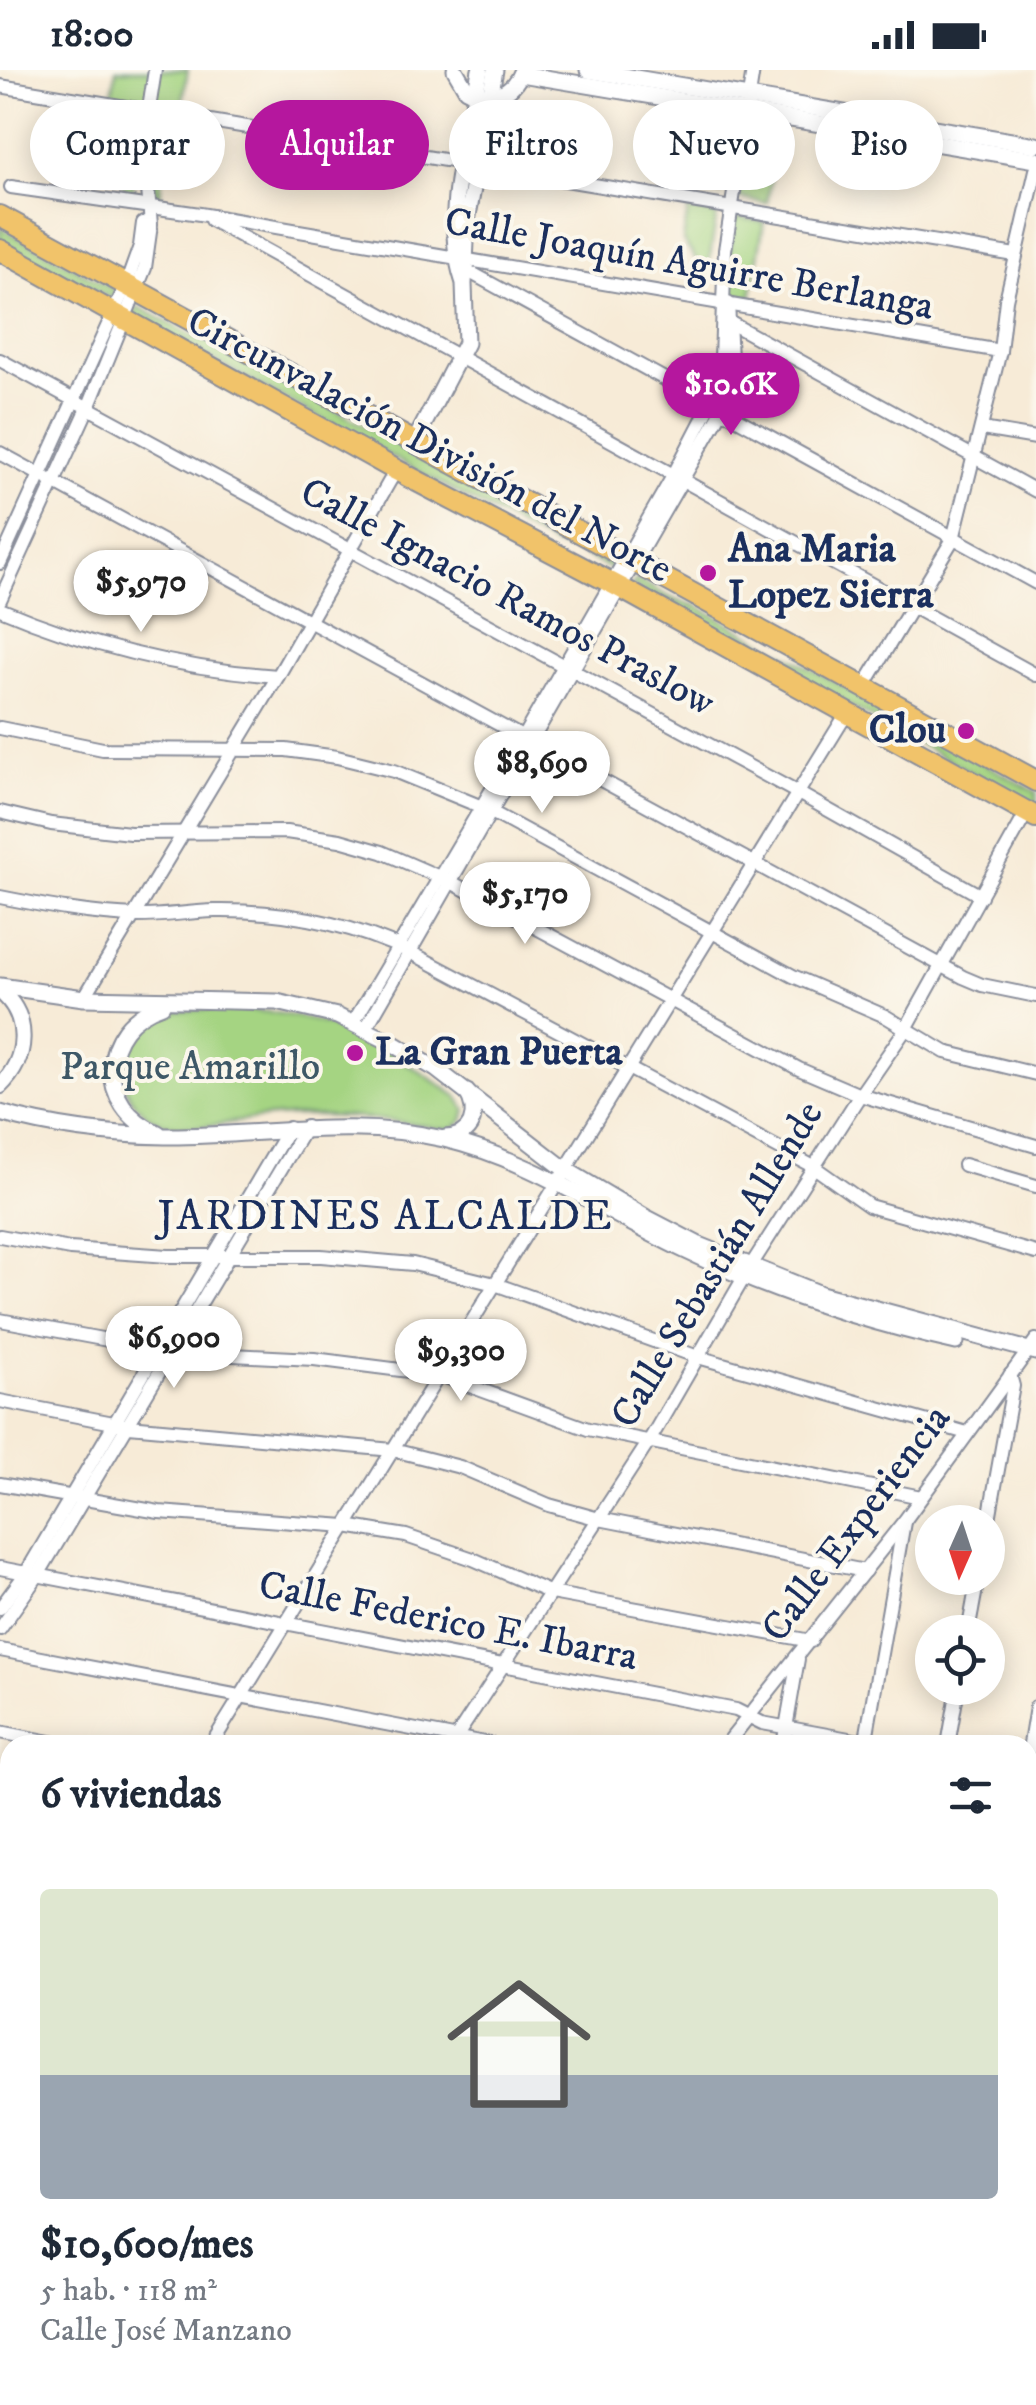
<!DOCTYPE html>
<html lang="es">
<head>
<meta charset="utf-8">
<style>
	body { margin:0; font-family:"IM FELL DW Pica",serif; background:#f2f2f3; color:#1f2937; height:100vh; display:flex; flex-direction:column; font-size:38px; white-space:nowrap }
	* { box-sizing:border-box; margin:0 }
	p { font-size:32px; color:#747a83 }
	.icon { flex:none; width:55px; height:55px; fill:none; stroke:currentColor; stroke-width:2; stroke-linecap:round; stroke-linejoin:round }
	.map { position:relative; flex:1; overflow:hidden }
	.details { position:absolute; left:0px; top:1665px; width:1038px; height:670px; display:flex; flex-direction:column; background:#fff; border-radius:30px 30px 0 0; box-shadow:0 5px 25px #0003 }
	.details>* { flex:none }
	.banner { position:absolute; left:30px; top:30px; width:978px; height:90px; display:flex; gap:20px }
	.needle { width:65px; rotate:183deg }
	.buttons { position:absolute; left:915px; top:1435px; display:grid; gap:20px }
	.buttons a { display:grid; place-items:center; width:90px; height:90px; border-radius:50%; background:#fff; box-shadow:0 5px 25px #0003; font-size:50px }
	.price { position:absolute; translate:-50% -85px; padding:0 22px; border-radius:35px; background:#fff; color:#222; font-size:32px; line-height:65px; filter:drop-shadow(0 2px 5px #0008) }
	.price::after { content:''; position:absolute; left:50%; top:60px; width:30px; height:22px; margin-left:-15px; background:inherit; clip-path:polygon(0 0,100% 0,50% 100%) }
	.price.current { background:#b5179e; color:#fff }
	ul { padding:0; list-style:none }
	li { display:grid; align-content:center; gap:20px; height:530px; padding:0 40px }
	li+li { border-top:2px solid #e0e1e3 }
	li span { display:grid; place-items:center; height:310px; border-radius:10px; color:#555 }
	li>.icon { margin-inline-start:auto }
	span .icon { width:180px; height:180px; fill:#fffc; stroke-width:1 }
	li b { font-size:42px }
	h2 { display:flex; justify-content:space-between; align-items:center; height:120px; padding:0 40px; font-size:42px }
	.pill { padding:0 35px; border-radius:45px; background:#fff; box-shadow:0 5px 25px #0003; font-size:35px; line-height:90px }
	.pill.current { background:#b5179e; color:#fff }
	.status { display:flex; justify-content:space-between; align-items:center; height:70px; padding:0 50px; background:#fff; direction:ltr }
	.status svg { height:28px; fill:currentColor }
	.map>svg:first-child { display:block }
	.built { fill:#f0d5bc }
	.green { fill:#a5d482; stroke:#608270; stroke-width:2.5 }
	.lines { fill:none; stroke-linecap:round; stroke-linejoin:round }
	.minor-casing { stroke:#898d9a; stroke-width:16 }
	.tertiary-casing { stroke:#898d9a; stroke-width:19 }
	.primary-casing { stroke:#898d9a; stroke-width:24 }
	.minor { stroke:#fff; stroke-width:12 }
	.tertiary { stroke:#fff; stroke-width:15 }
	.primary { stroke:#f1c36a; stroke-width:20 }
	.poi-dot { fill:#b5179e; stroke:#fbf7ec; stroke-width:4 }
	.labels { text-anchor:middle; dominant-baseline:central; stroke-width:8; stroke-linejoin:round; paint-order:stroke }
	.street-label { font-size:40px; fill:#1b2f5e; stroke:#fbf7ec }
	.poi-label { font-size:40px; font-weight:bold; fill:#1b2f5e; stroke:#fbf7ec; text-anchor:start }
	.park-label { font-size:40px; fill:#3e5867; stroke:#fbf7ec }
	.neighbourhood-label { font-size:42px; letter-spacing:2.5px; fill:#1b2f5e; stroke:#fbf7ec }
</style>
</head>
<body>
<div class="status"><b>18:00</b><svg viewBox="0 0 49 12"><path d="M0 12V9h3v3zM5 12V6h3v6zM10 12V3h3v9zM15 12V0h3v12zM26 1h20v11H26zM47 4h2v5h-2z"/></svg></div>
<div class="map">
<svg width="1036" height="2335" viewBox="0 0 1036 2335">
	<rect width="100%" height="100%" fill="#fbf7ec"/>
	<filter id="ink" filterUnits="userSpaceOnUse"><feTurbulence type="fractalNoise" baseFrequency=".01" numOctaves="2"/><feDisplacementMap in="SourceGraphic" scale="20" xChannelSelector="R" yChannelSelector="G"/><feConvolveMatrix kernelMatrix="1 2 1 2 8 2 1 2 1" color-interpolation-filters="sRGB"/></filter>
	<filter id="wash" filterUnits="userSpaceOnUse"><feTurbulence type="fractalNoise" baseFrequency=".0048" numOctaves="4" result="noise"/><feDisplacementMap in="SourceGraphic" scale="40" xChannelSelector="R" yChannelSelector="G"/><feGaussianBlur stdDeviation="2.25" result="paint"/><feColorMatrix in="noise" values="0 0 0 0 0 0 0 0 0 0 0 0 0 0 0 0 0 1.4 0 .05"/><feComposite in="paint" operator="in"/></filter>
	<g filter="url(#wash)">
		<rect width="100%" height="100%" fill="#f7ebd7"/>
		<polygon class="built" points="0,1908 10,1914 8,2126 0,2124"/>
		<g class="green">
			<polygon points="116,0 188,0 182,36 112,25"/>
			<polygon points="109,42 137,46 131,106 136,127 128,125 110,86 103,80"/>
			<polygon points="705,43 733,48 721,124 692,120"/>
			<polygon points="152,45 180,50 174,84 161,111 160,130 156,127 146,87"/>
			<polygon points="752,51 780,56 767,133 739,128"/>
			<polygon points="688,139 717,144 707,205 683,171"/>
			<polygon points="735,147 764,152 751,228 733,226 729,186"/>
			<polygon points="0,157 113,219 116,223 113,229 0,172"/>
			<polygon points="139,237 198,269 210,271 614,493 613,500 574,480 557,477 136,248 133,242"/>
			<polygon points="638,510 677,531 697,536 1036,722 1036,738 632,516 634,511"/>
			<path d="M 212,939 C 323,939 368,966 457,1026 L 466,1040 L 463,1051 L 452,1059 L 441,1059 C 386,1049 329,1043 273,1047 C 239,1049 198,1063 165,1054 C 123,1041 106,988 139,956 C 158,938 188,941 212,939 Z"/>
		</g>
	</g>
	<g filter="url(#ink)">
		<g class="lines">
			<g class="minor-casing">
				<g id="minor">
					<polyline points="0,16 1015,185"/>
					<polyline points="11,117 200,144 1000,281"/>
					<polyline points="211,150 1036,605"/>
					<polyline points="460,193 466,200 1036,513"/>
					<polyline points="727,251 1036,421"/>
					<polyline points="0,290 798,723 981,826"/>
					<polyline points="982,359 1036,368"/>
					<polyline points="0,383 963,907 982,915 1036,926"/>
					<polyline points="0,493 126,215 140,176 143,153"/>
					<polyline points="0,530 88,338 145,198 151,155 144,71 155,0"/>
					<path d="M 0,539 C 90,577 181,599 278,606"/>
					<polyline points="863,618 953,469 1000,281 1006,230 1036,100"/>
					<polyline points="0,658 103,679 286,680 337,687 394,701 482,737 793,906 885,946 945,982 1036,1004"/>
					<polyline points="0,742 51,754 130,763 286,762 340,770 382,782 451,812 799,999 860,1025 1036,1076"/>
					<path d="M 0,827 C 45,836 92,845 138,846 C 164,846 189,842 215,841 C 282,840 349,853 410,882 L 814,1097 L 869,1136 L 1036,1183"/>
					<polyline points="84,928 278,606 396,400"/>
					<polyline points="353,953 523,667 673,406 711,333 721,288 725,180 753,0"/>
					<polyline points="366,958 723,339 731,288 728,233"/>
					<polyline points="964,1095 1036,1116"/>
					<polyline points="0,1166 70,1179 168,1186 321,1186 413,1194 495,1214 698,1287 967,1363"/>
					<polyline points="0,1250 172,1282 314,1289 440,1305 588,1359 921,1427"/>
					<polyline points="0,1331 129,1356 393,1380 460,1397 549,1435 599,1449 865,1501"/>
					<polyline points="0,1414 159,1442 346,1456 406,1466 473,1489 551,1523 811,1571"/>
					<polyline points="988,1455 1013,1316 1010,1305"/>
					<polyline points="0,1498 736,1640 762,1653 882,1675"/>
					<polyline points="0,1538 26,1503 289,1058"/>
					<polyline points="0,1559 38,1505 306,1057"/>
					<polyline points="968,1562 978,1508"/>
					<polyline points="0,1580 495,1675"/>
					<polyline points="0,1662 66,1675"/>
					<polyline points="211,1675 847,643"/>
					<polyline points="451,1675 648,1373 750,1197 860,1025 907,957 1027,742"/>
					<polyline points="726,1675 905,1450 1036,1270"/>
					<polyline points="783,1675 798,1589"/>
					<polyline points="865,1675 904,1452"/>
					<polyline points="948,1675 958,1618"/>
					<polyline points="1028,1686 1036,1637"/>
					<polyline points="1028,1702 1036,1704"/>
					<polyline points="4,1893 10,1857"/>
					<polyline points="0,2135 10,2136"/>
					<polyline points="0,2211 10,2161"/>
					<polyline points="0,2293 10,2294"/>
					<polyline points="544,2325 590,2335"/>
					<polyline points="913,2325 935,2335"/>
					<polyline points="149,2335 149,2325"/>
					<polyline points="299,2335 299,2325"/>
					<polyline points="795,2335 798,2325"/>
					<polyline points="978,2335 980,2325"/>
				</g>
			</g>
			<g class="tertiary-casing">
				<g id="tertiary">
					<path d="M 455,0 L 466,19 C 489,32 512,26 522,0"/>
					<polyline points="588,0 1036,75"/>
					<polyline points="521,4 1036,90"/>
					<path d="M 463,210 C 441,143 468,67 480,0"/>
					<polyline points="415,371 466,273 464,214 467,151 495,0"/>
					<polyline points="0,916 84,928 277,932 337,946 392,973 436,999 566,1100 645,1147 697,1174 821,1224 1036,1282"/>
					<path d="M 0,921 C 31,947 28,989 0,1016"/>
					<path d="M 0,1043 C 53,1058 109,1065 165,1066 C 259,1067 350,1047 444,1069 C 536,1091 601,1141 684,1180 C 771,1222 863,1251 956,1272"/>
					<path d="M 158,1063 C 95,1038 97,956 162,935"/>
					<path d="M 445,1068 C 472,1067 480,1044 467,1022"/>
					<polyline points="0,1891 10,1897"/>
					<polyline points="1028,2112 1036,2114"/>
					<polyline points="494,2335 497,2325"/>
				</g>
			</g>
			<g class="primary-casing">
				<g id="primary">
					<polyline points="0,146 1036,711"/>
					<polyline points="0,180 396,400 621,518 1036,747"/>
				</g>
			</g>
			<use href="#minor" class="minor"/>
			<use href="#tertiary" class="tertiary"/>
			<use href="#primary" class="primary"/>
		</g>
	</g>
	<g class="poi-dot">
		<circle cx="708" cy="503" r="10"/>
		<circle cx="966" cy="661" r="10"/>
		<circle cx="355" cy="983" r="10"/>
	</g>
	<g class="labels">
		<g class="street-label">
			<text transform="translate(689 195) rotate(10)">Calle Joaquín Aguirre Berlanga</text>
			<text transform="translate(429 376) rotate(28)">Circunvalación División del Norte</text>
			<text transform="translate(507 528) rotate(28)">Calle Ignacio Ramos Praslow</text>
			<text transform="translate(718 1195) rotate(-59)">Calle Sebastián Allende</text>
			<text transform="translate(857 1454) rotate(-53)">Calle Experiencia</text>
			<text transform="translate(448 1552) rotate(11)">Calle Federico E. Ibarra</text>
		</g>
		<g class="poi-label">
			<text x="728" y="480">Ana Maria<tspan x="728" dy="46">Lopez Sierra</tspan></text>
			<text x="946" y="661" text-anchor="end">Clou</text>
			<text x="375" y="983">La Gran Puerta</text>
		</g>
		<g class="park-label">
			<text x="190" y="998">Parque Amarillo</text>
		</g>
		<g class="neighbourhood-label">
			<text x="386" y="1147">JARDINES ALCALDE</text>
		</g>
	</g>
</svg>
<div class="buttons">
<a><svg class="needle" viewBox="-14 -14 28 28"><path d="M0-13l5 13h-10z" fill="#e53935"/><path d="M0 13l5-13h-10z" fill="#747a83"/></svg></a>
<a><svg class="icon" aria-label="locate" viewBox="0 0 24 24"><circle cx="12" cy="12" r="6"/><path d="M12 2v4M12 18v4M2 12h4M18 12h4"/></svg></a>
</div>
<b class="price current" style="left:731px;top:368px">$10.6K</b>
<b class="price" style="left:141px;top:565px">$5,970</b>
<b class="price" style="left:542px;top:746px">$8,690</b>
<b class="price" style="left:525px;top:877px">$5,170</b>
<b class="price" style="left:174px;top:1321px">$6,900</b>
<b class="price" style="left:461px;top:1334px">$9,300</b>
<div class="banner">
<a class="pill">Comprar</a>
<a class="pill current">Alquilar</a>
<a class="pill">Filtros</a>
<a class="pill">Nuevo</a>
<a class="pill">Piso</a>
</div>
<section class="details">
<h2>6 viviendas<svg class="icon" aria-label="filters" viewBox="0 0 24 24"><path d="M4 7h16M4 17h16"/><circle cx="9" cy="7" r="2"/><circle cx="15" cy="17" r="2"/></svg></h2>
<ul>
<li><span style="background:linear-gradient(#dfe7d0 60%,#9aa5b1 0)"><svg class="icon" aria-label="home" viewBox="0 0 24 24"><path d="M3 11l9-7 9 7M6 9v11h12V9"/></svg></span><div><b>$10,600/mes</b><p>5 hab. · 118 m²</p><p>Calle José Manzano</p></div></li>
</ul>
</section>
</div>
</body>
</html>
